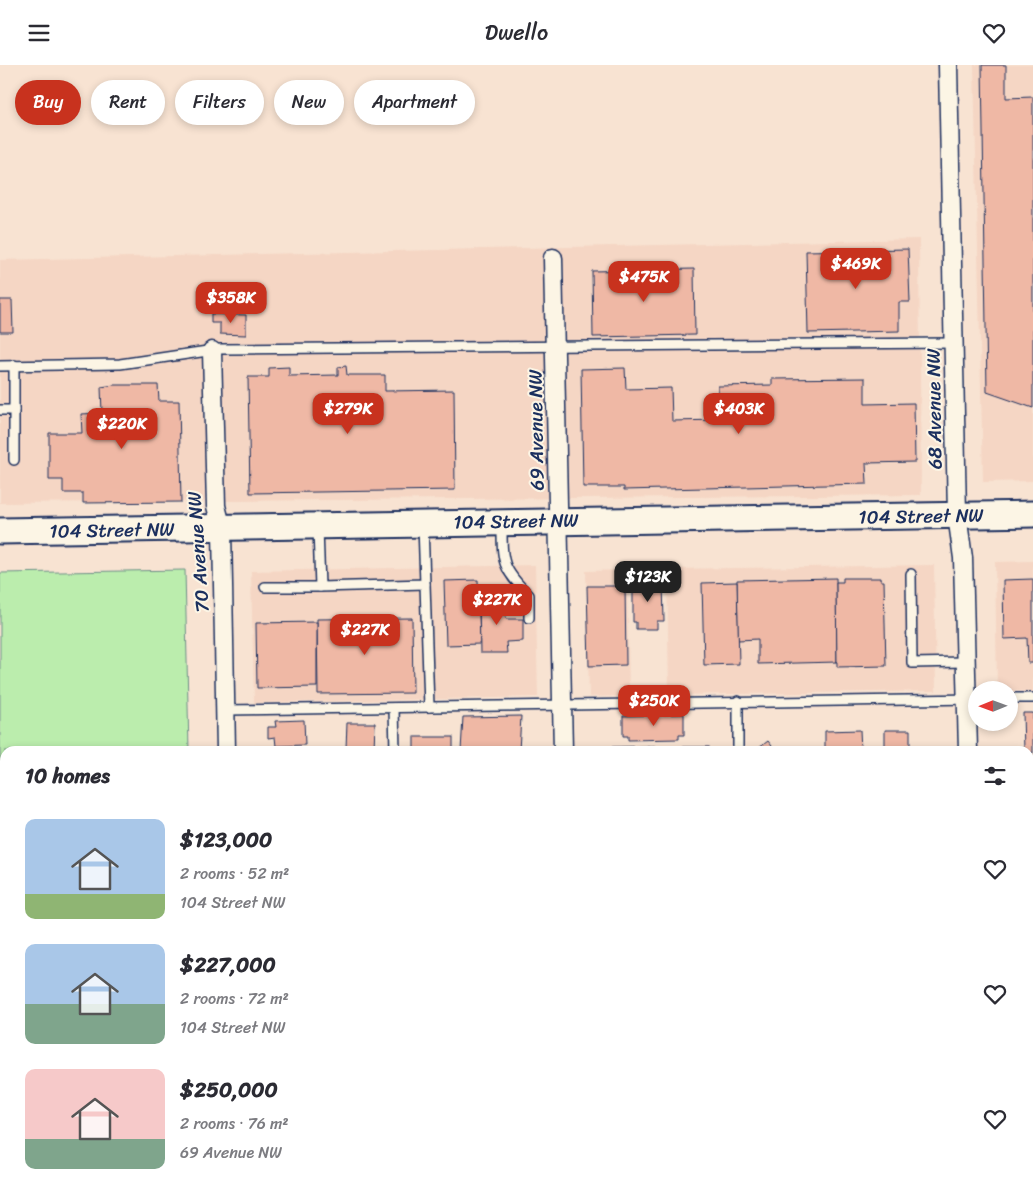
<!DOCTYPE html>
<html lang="en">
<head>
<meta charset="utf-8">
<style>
	body { margin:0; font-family:Sriracha,sans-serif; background:#f2f2f3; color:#2b2b33; height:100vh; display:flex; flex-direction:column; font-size:19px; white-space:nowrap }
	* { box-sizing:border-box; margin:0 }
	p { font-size:16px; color:#7c7c81 }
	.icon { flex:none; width:28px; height:28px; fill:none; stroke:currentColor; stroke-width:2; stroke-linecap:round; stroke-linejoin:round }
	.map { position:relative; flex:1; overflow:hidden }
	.details { position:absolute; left:0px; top:681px; width:1034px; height:446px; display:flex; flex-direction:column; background:#fff; border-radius:15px 15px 0 0; box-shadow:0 2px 8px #0003 }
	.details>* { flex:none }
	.hud { position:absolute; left:15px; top:15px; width:500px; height:45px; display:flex; gap:10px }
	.needle { width:32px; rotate:269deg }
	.controls { position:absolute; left:968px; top:616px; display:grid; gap:10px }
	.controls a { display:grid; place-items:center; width:50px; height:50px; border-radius:50%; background:#fff; box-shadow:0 2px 8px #0003; font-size:25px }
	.price { position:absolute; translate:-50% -42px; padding:0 11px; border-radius:10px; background:#c8321e; color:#fff; font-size:16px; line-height:32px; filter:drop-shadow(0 1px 2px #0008) }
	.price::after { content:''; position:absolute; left:50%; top:30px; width:15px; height:11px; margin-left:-8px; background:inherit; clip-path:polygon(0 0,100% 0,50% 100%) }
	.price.active { background:#222; color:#fff }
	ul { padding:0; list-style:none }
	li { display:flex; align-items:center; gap:15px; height:125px; padding:0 25px }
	li span { display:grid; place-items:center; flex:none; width:140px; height:100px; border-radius:10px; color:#555 }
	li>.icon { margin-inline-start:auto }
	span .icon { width:60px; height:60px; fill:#fffc; stroke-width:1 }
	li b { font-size:21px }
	h2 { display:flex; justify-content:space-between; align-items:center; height:60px; padding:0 25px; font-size:21px }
	.tag { padding:0 18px; border-radius:22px; background:#fff; box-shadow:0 2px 8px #0003; font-size:18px; line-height:45px }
	.tag.active { background:#c8321e; color:#fff }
	header { display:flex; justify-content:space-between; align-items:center; height:65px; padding:0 25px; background:#fff; font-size:22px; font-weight:600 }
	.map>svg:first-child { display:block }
	.built { fill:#f5d6c4 }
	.green { fill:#bbedad; stroke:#6b8e86 }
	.building { fill:#efb8a5; stroke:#1b2f5e }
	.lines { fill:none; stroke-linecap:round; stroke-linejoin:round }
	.service-casing { stroke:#1b2f5e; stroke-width:12 }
	.minor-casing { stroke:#1b2f5e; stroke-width:21 }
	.secondary-casing { stroke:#1b2f5e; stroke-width:29 }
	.service { stroke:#fcf5e5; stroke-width:9 }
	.minor { stroke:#fcf5e5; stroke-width:18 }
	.secondary { stroke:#fcf5e5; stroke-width:25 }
	.labels { text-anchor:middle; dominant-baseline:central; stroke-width:4; stroke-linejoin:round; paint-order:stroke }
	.street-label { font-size:19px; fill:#1b2f5e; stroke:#fcf5e5 }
</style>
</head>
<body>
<header><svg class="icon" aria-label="menu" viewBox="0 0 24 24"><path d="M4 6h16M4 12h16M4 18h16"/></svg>Dwello<svg class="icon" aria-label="heart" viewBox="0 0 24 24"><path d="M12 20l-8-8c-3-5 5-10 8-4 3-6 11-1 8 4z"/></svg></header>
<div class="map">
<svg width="1033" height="1127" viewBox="0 0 1033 1127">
	<rect width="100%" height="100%" fill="#f8e3d2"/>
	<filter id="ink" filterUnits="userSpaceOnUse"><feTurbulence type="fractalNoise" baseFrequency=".02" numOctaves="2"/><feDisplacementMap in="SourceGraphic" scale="10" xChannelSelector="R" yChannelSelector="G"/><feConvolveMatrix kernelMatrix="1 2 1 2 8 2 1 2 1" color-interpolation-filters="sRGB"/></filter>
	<g filter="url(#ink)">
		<g class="built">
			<polygon points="974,0 1033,0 1033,416 983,417"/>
			<polygon points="919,174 921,430 0,438 0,195"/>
			<polygon points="1033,496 1033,627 997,625 995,497"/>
			<polygon points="535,500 538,632 254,638 251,506"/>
			<polygon points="934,500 936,626 669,630 667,504"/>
			<polygon points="627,505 629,631 589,632 586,506"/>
		</g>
		<polygon class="green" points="185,505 189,686 5,686 5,1076 0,1076 0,508"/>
		<g class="building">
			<polygon points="982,0 1006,0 1006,33 1033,32 1033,343 987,327"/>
			<polygon points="908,184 910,237 899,237 899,266 808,268 806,186"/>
			<polygon points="694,204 695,270 593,272 592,206"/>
			<polygon points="0,235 12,235 13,267 0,267"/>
			<polygon points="211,249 246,250 246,270 220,269 220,258 211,258"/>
			<polygon points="346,301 347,310 385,310 385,326 454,325 455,425 250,428 248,312 269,312 269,303 289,302 289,311 338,310 338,302"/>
			<polygon points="625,303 626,324 671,323 672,356 719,355 718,321 772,320 772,314 865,313 865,339 914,338 915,397 866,398 867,419 624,425 624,422 583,422 581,304"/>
			<polygon points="114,320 158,320 159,336 179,336 181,437 83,438 83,428 63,428 63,415 49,415 49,368 82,368 81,349 102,348 101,322"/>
			<polygon points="642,511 655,511 655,517 663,517 664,556 657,556 657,564 636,564 636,557 633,557 633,517 642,517"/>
			<polygon points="836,513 837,597 758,599 758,574 738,575 737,515"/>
			<polygon points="843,513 881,513 881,516 884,516 886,601 837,602 836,517 843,517"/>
			<polygon points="1033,514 1033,598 1028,598 1027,573 1004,574 1003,515"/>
			<polygon points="478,515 480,579 446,580 444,516"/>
			<polygon points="737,517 739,599 704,600 702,518"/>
			<polygon points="587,521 625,521 626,600 589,601"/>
			<polygon points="505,532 506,554 523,554 523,576 506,577 507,588 480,588 479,533"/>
			<polygon points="412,553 413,628 318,629 317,554"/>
			<polygon points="317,557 317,622 257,623 256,558"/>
			<polygon points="1023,648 1033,648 1033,688 1024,686"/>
			<polygon points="684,649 684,670 679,670 679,674 628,675 628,671 623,671 623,651"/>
			<polygon points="521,651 519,686 461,686 463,652"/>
			<polygon points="304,655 305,680 276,681 275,672 268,673 268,662 276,662 275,656"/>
			<polygon points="347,658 375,658 374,684 346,683"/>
			<polygon points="860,665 861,686 825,686 825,666"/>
			<polygon points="885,665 910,665 910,684 918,683 918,686 885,686"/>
			<rect x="414" y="672" width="39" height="14"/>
			<polygon points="768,676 776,686 755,686"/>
			<polygon points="655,681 655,686 610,686 610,682"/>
			<rect x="681" y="682" width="28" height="4"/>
			<rect x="1029" y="694" width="4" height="44"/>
			<rect x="1029" y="747" width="4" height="19"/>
			<rect x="1029" y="766" width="4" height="17"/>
			<rect x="1029" y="789" width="4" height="44"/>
			<polygon points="1033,856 1033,880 1029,880 1029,857"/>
			<polygon points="1029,889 1033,889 1033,929 1031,912 1029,913"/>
			<polygon points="1029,937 1033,937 1033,978 1032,962 1029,962"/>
			<rect x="1029" y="983" width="4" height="32"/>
			<polygon points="1029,1109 1033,1109 1033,1127 1013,1127 1013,1122 1029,1122"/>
			<rect x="660" y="1122" width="10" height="5"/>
			<rect x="684" y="1122" width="21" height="5"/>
			<rect x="859" y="1126" width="30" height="1"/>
		</g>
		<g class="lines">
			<g class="service-casing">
				<g id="service">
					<polyline points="0,301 120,299 221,284 954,278"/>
					<polyline points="0,345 14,345 14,395"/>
					<polyline points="14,345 14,300"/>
					<path d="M 502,460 C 502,497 502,504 529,530 L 529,553"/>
					<polyline points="318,463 320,522 425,519 423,460"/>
					<polyline points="911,509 912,598 965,597"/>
					<polyline points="425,519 429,642"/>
					<polyline points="265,522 320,522"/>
					<polyline points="1009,633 1033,633"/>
					<polyline points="738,636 738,686"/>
					<polyline points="394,643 395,686"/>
					<polyline points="226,645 976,634"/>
					<polyline points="62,1122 62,1127"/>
					<polyline points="437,1122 437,1127"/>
					<polyline points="742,1122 742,1127"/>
				</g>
			</g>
			<g class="minor-casing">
				<g id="minor">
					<polyline points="948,0 957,450 963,493 968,686"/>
					<polyline points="553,193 563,686"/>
					<polyline points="212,286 216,441 222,464 226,686"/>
					<polyline points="1029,1064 1033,1064"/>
					<polyline points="0,1098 5,1098"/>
					<polyline points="232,1122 232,1127"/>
					<polyline points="570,1122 570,1127"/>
					<polyline points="938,1122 938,1127"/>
				</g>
			</g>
			<g class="secondary-casing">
				<polyline id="secondary" points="0,466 1033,449"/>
			</g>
			<use href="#service" class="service"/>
			<use href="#minor" class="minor"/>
			<use href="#secondary" class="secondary"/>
		</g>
	</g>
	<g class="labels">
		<g class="street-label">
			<text transform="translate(934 344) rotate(-91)">68 Avenue NW</text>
			<text transform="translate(536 365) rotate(-91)">69 Avenue NW</text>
			<text transform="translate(921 451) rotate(-1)">104 Street NW</text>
			<text transform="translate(516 456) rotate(-1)">104 Street NW</text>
			<text transform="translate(112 465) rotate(-1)">104 Street NW</text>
			<text transform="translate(198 487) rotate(-94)">70 Avenue NW</text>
		</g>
	</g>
</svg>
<div class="controls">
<a><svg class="needle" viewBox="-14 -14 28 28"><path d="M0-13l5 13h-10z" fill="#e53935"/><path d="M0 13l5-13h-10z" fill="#7c7c81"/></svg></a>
</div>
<b class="price" style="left:856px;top:225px">$469K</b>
<b class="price" style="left:644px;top:238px">$475K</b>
<b class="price" style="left:231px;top:259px">$358K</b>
<b class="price" style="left:348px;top:370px">$279K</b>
<b class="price" style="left:739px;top:370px">$403K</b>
<b class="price" style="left:122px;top:385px">$220K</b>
<b class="price active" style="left:648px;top:538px">$123K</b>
<b class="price" style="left:497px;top:561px">$227K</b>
<b class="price" style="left:365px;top:591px">$227K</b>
<b class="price" style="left:654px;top:662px">$250K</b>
<div class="hud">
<a class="tag active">Buy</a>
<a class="tag">Rent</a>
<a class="tag">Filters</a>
<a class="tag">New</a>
<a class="tag">Apartment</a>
</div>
<section class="details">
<h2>10 homes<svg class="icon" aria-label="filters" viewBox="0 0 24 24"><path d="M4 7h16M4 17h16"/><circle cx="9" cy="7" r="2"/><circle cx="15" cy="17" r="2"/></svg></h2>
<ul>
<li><span style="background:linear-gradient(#a9c7e8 75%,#8fb573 0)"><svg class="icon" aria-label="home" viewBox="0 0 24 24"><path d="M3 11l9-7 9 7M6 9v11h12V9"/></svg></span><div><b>$123,000</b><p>2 rooms · 52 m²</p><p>104 Street NW</p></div><svg class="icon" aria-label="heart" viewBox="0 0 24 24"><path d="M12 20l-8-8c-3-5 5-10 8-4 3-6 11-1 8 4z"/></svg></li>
<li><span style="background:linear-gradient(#a9c7e8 60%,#7fa58c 0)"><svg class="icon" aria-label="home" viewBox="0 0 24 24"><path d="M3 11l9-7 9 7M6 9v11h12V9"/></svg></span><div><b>$227,000</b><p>2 rooms · 72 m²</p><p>104 Street NW</p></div><svg class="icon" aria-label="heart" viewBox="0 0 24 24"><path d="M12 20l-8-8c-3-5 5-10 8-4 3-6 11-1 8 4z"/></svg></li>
<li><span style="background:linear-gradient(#f6c9c9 70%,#7fa58c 0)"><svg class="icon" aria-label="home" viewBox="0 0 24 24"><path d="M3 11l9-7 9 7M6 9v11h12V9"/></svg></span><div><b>$250,000</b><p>2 rooms · 76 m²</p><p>69 Avenue NW</p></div><svg class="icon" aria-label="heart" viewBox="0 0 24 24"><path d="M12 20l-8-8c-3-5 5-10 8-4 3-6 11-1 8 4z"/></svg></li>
</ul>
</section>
</div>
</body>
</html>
